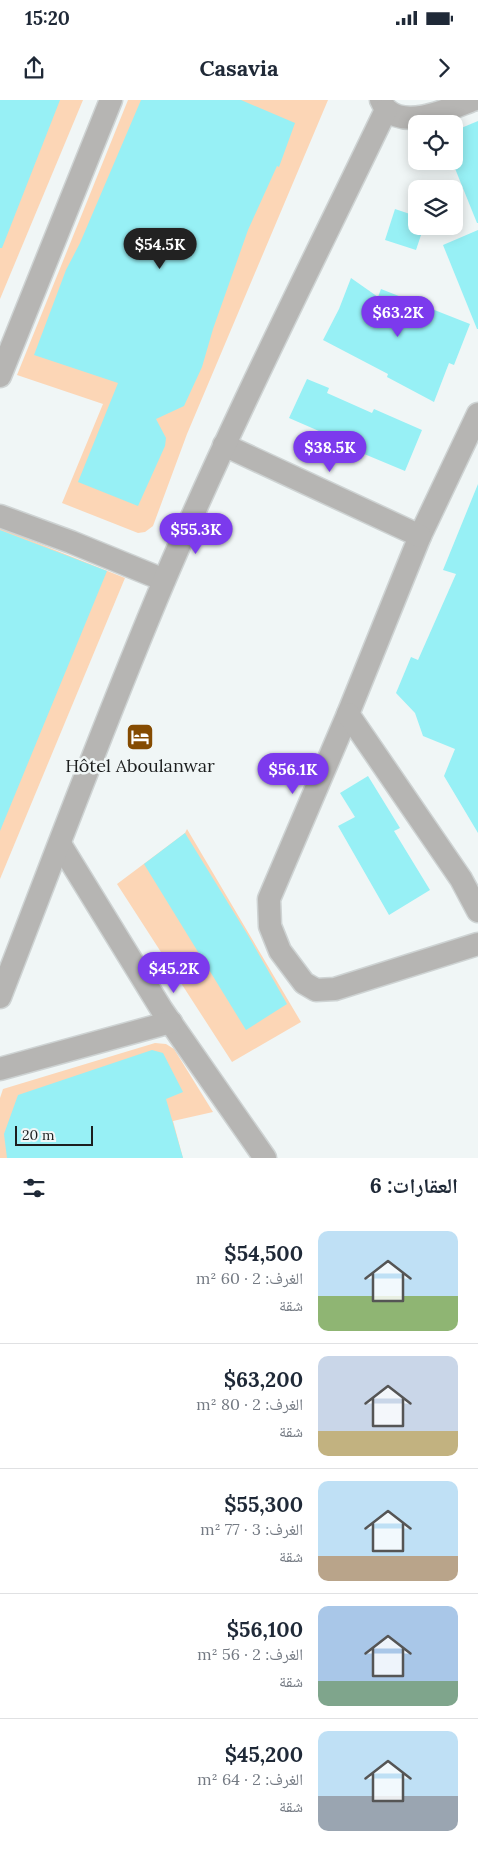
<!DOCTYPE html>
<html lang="ar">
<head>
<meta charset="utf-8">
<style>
	body { margin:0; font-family:Lora,"Noto Naskh Arabic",serif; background:#f2f2f3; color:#1f2937; direction:rtl; height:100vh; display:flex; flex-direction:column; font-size:19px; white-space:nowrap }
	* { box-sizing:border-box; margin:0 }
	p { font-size:16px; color:#747a83 }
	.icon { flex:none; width:28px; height:28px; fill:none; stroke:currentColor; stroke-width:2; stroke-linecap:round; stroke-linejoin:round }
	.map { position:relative; height:1058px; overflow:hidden; direction:ltr }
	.side { display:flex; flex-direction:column; background:#fff; flex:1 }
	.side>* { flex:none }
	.controls { position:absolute; left:408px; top:15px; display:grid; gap:10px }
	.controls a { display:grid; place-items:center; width:55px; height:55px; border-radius:10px; background:#fff; box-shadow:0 2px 12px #0003; font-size:25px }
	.scale { position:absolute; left:15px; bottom:12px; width:78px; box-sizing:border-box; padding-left:5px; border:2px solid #1c1e1e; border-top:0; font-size:14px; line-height:18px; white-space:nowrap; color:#1c1e1e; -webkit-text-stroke:4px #f0f6f6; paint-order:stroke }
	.price { position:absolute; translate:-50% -42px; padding:0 11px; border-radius:18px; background:#7c3aed; color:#fff; font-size:16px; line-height:32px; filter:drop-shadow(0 1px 2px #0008) }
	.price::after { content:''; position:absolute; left:50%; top:30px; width:15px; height:11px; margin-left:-8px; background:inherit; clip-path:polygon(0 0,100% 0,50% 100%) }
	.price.on { background:#222; color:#fff }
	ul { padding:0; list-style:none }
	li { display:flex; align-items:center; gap:15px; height:125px; padding:0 20px }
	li+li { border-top:1px solid #e0e1e3 }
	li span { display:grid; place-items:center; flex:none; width:140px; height:100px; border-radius:10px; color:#555 }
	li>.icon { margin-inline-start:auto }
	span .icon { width:60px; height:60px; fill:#fffc; stroke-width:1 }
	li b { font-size:21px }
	h2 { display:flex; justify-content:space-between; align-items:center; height:60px; padding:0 20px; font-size:21px }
	.status { display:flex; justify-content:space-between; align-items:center; height:35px; padding:0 25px; background:#fff; direction:ltr }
	.status svg { height:14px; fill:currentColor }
	header { display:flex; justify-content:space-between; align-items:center; height:65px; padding:0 20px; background:#fff; font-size:22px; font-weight:700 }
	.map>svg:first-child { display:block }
	.green { fill:#fcd6b6 }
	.building { fill:#97f0f5 }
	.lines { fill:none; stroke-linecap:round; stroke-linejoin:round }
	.street-casing { stroke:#ced3d3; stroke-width:25 }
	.street { stroke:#b6b5b3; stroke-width:22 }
	.labels { text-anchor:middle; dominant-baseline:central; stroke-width:5; stroke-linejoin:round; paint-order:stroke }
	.poi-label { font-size:18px; fill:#1c1e1e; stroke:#f0f6f6 }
</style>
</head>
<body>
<div class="status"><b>15:20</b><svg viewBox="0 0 49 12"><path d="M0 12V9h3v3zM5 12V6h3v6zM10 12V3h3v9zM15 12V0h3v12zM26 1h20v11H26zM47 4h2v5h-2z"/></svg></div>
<header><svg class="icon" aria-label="forward" viewBox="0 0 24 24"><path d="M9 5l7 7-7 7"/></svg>Casavia<svg class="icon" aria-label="share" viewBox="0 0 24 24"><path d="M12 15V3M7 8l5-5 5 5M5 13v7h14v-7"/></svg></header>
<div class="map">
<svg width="478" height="1058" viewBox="0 0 478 1058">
	<rect width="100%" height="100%" fill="#f0f6f6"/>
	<g class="green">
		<polygon points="0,0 83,0 0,199"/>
		<polygon points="128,0 328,0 187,334 153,426 145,432 138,433 62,403 103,304 17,275"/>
		<polygon points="0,428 125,478 0,779"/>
		<polygon points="187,729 301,922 232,962 117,784 185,733"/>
		<polygon points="155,943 166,944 174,949 213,1012 173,1021 183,1058 0,1058 0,998 3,989"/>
	</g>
	<g class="building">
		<polygon points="0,0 60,0 2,148 0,148"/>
		<polygon points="141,0 241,0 295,23 279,67 277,66 248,130 213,229 202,267 184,306 156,319 166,338 165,346 138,406 78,382 118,283 34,255 66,170 80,143"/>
		<polygon points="478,21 478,123 477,123 454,66 454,31"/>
		<polygon points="395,109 416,116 416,126 424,126 416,150 385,140"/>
		<polygon points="478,130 478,229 477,229 443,145"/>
		<polygon points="351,178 378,197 381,189 470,224 454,265 449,263 434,302 387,277 388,274 323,240 339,209"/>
		<polygon points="307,279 329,288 327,293 372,313 374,309 422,330 405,371 357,351 358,348 289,318"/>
		<polygon points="478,384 478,733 444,676 455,649 423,636 415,613 396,593 411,557 418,560 456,474 443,470"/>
		<polygon points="0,430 107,471 0,731"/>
		<polygon points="368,676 400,728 394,731 430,790 389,815 338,726 355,717 340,693"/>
		<polygon points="185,733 249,837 287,904 246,930 144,764"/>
		<polygon points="152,950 163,953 183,992 166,999 183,1058 7,1058 4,1034 18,995"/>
	</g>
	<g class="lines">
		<g class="street-casing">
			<g id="street">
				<path d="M 381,0 C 383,3 384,8 387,10 C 408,29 451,8 473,0"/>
				<polyline points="0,276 111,0"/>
				<polyline points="478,314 420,436 348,614 269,799 270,826 280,851 304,883 316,890 335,889 478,844"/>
				<polyline points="224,345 420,436"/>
				<polyline points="0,416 71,442 164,480"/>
				<polyline points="348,614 461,779 478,811"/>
				<polyline points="60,744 162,910 265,1058"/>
				<path d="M 0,897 C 54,758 106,618 164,481 C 232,321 311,166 386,10"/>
				<polyline points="0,969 171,922"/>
			</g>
		</g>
		<use href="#street" class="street"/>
	</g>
	<defs>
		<g id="hotel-square" transform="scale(1.4375)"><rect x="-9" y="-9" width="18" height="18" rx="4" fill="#854b01" stroke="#f0f6f6"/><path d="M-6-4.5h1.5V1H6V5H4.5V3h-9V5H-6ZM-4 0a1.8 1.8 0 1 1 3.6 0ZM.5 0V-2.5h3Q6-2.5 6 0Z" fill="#fff"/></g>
	</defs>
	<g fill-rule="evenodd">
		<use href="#hotel-square" x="140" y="637"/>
	</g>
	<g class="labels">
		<g class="poi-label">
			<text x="140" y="665">Hôtel Aboulanwar</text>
		</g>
	</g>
</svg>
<div class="controls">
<a><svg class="icon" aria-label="locate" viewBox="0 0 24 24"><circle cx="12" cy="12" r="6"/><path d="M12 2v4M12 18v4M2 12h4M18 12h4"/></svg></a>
<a><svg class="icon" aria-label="layers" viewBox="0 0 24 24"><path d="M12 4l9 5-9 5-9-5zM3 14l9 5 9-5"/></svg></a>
</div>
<div class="scale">20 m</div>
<b class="price on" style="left:160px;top:170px">$54.5K</b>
<b class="price" style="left:398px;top:238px">$63.2K</b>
<b class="price" style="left:330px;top:373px">$38.5K</b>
<b class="price" style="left:196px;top:455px">$55.3K</b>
<b class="price" style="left:293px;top:695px">$56.1K</b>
<b class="price" style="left:174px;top:894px">$45.2K</b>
</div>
<section class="side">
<h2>العقارات: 6<svg class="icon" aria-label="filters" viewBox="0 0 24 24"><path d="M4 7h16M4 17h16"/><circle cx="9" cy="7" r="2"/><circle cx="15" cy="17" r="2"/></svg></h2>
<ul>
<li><span style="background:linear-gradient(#bfe0f5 65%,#8fb573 0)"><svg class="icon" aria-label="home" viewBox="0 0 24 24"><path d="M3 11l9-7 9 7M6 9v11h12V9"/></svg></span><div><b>$54,500</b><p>الغرف: 2 · 60 m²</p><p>شقة</p></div></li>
<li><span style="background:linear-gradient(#c9d6e8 75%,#c2b280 0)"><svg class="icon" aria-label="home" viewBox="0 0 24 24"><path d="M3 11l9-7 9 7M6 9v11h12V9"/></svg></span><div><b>$63,200</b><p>الغرف: 2 · 80 m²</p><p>شقة</p></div></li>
<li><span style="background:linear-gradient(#bfe0f5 75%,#b9a48a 0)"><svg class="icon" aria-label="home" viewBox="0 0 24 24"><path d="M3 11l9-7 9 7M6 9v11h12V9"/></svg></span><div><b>$55,300</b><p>الغرف: 3 · 77 m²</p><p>شقة</p></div></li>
<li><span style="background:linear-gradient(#a9c7e8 75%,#7fa58c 0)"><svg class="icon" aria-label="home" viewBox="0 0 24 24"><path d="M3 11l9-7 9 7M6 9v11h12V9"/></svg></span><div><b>$56,100</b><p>الغرف: 2 · 56 m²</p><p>شقة</p></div></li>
<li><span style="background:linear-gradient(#bfe0f5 65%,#9aa5b1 0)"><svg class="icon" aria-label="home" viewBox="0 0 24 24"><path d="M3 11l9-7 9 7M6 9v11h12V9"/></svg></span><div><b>$45,200</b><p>الغرف: 2 · 64 m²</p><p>شقة</p></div></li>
</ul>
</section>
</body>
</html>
